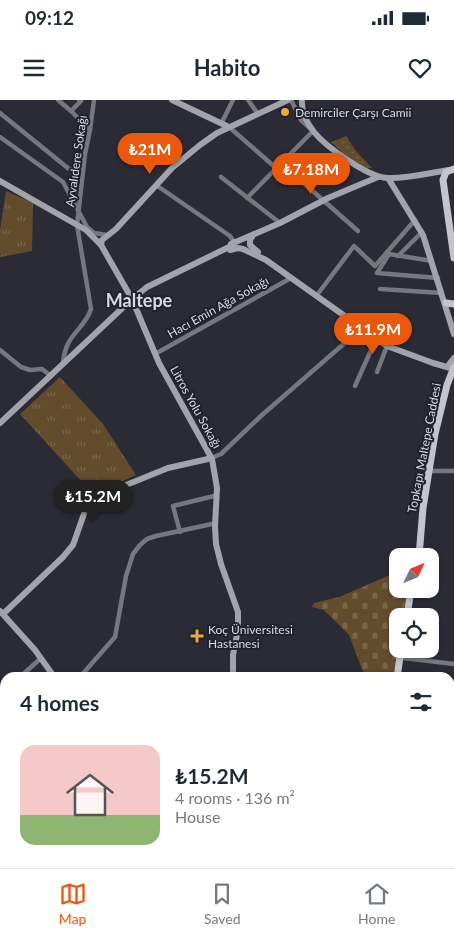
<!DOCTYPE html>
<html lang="en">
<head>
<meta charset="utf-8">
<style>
	body { margin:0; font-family:Lato,sans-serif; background:#f6f6f7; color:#1f2937; height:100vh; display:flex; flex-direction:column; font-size:19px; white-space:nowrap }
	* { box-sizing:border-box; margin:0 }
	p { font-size:16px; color:#747a83 }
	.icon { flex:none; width:28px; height:28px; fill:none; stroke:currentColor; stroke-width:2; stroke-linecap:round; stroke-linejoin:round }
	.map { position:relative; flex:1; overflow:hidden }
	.sheet { position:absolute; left:0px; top:572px; width:455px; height:196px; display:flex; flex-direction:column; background:#fff; border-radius:15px 15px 0 0; box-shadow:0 1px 4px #0004 }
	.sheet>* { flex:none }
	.needle { width:32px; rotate:47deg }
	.tools { position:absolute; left:389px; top:448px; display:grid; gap:10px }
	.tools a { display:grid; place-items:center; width:50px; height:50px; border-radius:10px; background:#fff; box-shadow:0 1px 4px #0004; font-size:25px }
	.price { position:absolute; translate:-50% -42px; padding:0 11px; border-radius:18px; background:#ea580c; color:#fff; font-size:16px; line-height:32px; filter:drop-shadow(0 1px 2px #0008) }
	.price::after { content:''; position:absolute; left:50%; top:30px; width:15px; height:11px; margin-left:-8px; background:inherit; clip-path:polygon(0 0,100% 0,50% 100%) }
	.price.active { background:#222; color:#fff }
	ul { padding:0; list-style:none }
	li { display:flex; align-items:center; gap:15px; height:125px; padding:0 20px }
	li+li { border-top:1px solid #e0e1e3 }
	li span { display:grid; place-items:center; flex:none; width:140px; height:100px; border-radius:15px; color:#555 }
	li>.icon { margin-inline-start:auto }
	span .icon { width:60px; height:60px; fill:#fffc; stroke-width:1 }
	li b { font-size:21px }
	h2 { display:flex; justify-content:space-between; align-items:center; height:60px; padding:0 20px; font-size:21px }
	.status { display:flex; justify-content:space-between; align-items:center; height:35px; padding:0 25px; background:#fff; direction:ltr }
	.status svg { height:14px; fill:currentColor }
	header { display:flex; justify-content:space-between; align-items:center; height:65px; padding:0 20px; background:#fff; font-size:22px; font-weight:700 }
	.dock { display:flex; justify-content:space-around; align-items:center; height:70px; border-top:1px solid #e0e1e3; background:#fff; font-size:14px; color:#747a83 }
	.dock a { display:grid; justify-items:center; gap:2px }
	.dock .active { color:#ea580c }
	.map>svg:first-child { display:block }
	.grass { fill:url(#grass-tufts) }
	.cemetery { fill:url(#cemetery-stones) }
	.park { fill:url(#park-dots) }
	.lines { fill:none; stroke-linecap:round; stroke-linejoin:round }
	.street { stroke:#77787d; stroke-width:4.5 }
	.secondary { stroke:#a2a3ab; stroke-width:6 }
	.primary { stroke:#c3c4cf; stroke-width:7 }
	.highway { stroke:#e0e2ef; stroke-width:8 }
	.poi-dot { fill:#eda83b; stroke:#21222b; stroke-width:2 }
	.labels { text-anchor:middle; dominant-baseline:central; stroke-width:4; stroke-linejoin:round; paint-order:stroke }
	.poi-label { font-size:12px; fill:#dadbe1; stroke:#21222b; text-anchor:start }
	.street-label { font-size:12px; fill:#dadbe1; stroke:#21222b }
	.district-label { font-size:18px; font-weight:bold; fill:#dadbe1; stroke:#21222b }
</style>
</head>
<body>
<div class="status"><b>09:12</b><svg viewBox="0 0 49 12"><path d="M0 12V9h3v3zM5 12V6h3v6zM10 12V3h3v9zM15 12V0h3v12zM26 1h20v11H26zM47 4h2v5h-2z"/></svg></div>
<header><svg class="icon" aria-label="menu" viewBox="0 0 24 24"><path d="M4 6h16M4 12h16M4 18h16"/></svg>Habito<svg class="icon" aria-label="heart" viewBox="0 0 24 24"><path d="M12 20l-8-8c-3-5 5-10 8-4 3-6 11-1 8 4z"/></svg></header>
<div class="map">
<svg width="454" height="768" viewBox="0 0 454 768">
	<defs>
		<pattern id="grass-tufts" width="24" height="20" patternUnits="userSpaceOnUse" patternTransform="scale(1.25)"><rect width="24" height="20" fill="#624c2c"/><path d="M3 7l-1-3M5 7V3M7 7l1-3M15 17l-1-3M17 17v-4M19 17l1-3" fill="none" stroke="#78654a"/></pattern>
		<pattern id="cemetery-stones" width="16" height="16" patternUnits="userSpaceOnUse" patternTransform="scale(1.25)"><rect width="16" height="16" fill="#624c2c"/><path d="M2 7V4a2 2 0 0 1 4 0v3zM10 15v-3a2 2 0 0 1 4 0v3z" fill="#78654a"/></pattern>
		<pattern id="park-dots" width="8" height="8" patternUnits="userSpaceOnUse" patternTransform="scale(1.25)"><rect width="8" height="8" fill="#624c2c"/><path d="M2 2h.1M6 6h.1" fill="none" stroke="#78654a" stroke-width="1.8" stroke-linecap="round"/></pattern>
	</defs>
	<rect width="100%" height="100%" fill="#2a2b35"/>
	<g class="grass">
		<polygon points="6,91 33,103 32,151 0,157 0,130"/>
		<polygon points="60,277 103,324 136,375 93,394 20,314"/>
	</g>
	<g class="cemetery">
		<polygon points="397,472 398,489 407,489 403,516 398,516 398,549 394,577 365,577 349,535 324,510 312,507 314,503 339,497"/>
		<polygon points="450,704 454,710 454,752 450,754"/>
		<polygon points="213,764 347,764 353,768 218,768"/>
		<polygon points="371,764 419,764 402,768 374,768"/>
	</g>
	<path class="park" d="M 346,36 L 356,51 L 372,68 C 357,69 342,51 331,42 Z"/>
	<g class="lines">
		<g class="street">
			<polyline points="58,0 71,11 81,1 79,0"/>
			<polyline points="248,0 258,14"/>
			<polyline points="71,11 90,30"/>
			<polyline points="0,13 69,69 83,71"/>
			<polyline points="221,24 233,0"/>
			<polyline points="229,27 276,68"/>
			<polyline points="0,37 63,82 87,127 94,133 107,135"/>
			<polyline points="281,63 358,131"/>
			<polyline points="221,77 280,123"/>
			<polyline points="156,85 230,136 234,142"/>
			<polyline points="247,98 313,31 301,20 291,0"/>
			<polyline points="387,152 389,154 432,161"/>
			<polyline points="389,154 377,173 438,178"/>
			<polyline points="398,156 422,132"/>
			<polyline points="380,189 442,193"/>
			<polyline points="317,195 354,146 375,166 415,120"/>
			<polyline points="0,250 21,267 30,270 42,269 51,276"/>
			<polyline points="155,254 291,178"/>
			<path d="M 63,264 C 65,233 84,231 91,209 L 77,125 L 85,54 L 90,30 L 94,0"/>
			<polyline points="377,272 387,246"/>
			<polyline points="355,286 376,239"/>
			<polyline points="209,359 221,354 262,315 362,228"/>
			<polyline points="429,371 454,371"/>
			<polyline points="180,432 173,406 214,396"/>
			<polyline points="404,558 454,564"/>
			<polyline points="19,578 41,558"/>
			<polyline points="79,578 115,537 126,476 133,454 140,445 147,439 156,436 212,424"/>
			<polyline points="0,599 5,592"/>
			<polyline points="450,624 454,625"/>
			<polyline points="450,672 454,673"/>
			<polyline points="205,764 209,768"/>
			<polyline points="181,768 185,764"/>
		</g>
		<g class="secondary">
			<polyline points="172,0 229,27"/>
			<path d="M 302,0 C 301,11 307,23 314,32 C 326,47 368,77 387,78 C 407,79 429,73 449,70"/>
			<polyline points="388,78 423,135 454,234"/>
			<polyline points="0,81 86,130 101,145 132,199 159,263 212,359 217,388 215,426 216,444 221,464 238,512 238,530 233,555 233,578"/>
			<polyline points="253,135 250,140 250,145 258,152"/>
			<polyline points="231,144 280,123 328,98 378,77"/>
			<polyline points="101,145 102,140 116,129 172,68 200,45 217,33 288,0"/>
			<polyline points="230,150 238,148 243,149 266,160 387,246 433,263 454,269"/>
			<polyline points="447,267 454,258"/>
			<polyline points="0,323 132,199 147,187 227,148 233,145 234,142"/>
			<polyline points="0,511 35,550 55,578"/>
			<polyline points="3,514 63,457 73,445 85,411 92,402 99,396 168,368 208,359"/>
		</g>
		<g class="primary">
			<polyline points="454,69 446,72 443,80 454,158"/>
			<polyline points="446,203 454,204"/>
			<polyline points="419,456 423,408 435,334 447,285 454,267"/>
			<polyline points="407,516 411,489"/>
			<polyline points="397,578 401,549"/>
			<polyline points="0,670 5,671"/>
			<polyline points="354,764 359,768"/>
			<polyline points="364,764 368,768"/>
			<polyline points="12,768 13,764"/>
		</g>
		<polyline class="highway" points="437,768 449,764"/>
	</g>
	<g class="poi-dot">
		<circle cx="285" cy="12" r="5"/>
		<path d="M194.5 528.5h5v5h5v5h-5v5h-5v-5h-5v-5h5z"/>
	</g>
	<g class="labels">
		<g class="poi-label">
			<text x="295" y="12">Demirciler Çarşı Camii</text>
			<text x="208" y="529">Koç Üniversitesi<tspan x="208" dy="14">Hastanesi</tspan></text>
		</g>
		<g class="street-label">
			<text transform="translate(76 61) rotate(-82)">Ayvalıdere Sokağı</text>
			<text transform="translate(218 207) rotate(-29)">Hacı Emin Ağa Sokağı</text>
			<text transform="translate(196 307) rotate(61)">Litros Yolu Sokağı</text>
			<text transform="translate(424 348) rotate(-79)">Topkapı Maltepe Caddesi</text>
		</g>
		<g class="district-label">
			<text x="139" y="200">Maltepe</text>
		</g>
	</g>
</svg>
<div class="tools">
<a><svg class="needle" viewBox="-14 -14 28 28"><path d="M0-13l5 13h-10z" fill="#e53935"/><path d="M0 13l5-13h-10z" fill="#747a83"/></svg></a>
<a><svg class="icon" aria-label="locate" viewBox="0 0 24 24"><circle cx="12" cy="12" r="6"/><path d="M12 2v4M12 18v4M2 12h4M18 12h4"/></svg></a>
</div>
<b class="price" style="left:150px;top:75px">₺21M</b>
<b class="price" style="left:311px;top:95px">₺7.18M</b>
<b class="price" style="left:373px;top:255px">₺11.9M</b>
<b class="price active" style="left:93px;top:422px">₺15.2M</b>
<section class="sheet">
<h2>4 homes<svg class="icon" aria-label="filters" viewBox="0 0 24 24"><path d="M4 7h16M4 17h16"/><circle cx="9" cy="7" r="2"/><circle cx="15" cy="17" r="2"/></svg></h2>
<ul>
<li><span style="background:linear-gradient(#f6c9c9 70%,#8fb573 0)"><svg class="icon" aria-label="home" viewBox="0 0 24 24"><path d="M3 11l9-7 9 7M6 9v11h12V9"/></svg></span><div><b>₺15.2M</b><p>4 rooms · 136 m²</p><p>House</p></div></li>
</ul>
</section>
</div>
<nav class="dock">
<a class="active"><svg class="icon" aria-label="map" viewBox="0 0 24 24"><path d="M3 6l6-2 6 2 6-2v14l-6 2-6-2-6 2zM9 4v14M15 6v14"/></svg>Map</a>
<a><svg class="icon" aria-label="saved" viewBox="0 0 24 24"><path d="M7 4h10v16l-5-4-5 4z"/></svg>Saved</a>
<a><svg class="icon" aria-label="home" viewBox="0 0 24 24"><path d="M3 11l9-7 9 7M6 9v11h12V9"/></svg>Home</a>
</nav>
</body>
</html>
